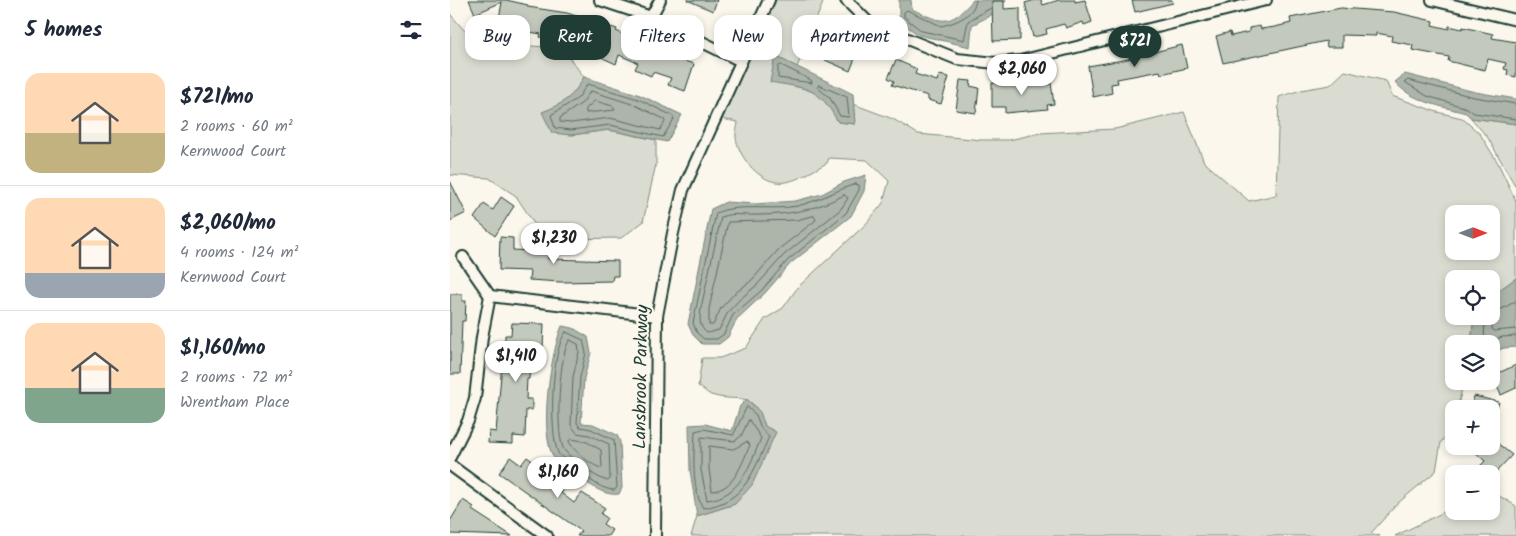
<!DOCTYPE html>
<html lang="en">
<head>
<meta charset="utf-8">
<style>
	body { margin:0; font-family:Kalam,sans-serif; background:#f6f6f7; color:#1f2937; height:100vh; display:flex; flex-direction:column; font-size:19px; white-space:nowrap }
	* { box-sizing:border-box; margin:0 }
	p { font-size:16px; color:#747a83 }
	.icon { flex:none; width:28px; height:28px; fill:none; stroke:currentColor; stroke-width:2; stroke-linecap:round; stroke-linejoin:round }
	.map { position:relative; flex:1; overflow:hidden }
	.drawer { display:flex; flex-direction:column; background:#fff; width:450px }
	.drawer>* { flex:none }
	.top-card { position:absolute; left:15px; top:15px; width:475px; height:45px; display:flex; gap:10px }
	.needle { width:32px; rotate:90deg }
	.controls { position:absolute; left:995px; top:205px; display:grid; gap:10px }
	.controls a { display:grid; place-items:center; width:55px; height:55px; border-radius:10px; background:#fff; box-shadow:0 2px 8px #0003; font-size:25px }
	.price { position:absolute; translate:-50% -42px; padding:0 11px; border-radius:18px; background:#fff; color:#222; font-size:16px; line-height:32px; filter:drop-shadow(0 1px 2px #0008) }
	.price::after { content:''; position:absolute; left:50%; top:30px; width:15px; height:11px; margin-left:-8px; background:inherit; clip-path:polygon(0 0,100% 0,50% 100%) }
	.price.on { background:#1f3d34; color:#fff }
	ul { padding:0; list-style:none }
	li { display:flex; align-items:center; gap:15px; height:125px; padding:0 25px }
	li+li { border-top:1px solid #e0e1e3 }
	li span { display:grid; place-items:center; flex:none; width:140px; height:100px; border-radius:15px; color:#555 }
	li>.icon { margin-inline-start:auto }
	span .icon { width:60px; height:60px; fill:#fffc; stroke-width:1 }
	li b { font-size:21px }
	h2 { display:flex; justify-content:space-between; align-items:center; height:60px; padding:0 25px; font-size:21px }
	.pill { padding:0 18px; border-radius:15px; background:#fff; box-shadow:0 2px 8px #0003; font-size:18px; line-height:45px }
	.pill.on { background:#1f3d34; color:#fff }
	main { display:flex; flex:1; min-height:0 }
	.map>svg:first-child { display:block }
	.green { fill:#dbdcd1; stroke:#7d8c82; fill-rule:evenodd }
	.water { fill:#adb4aa; stroke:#74847b }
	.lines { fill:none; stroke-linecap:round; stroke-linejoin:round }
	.shore { stroke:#586d63; stroke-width:1 }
	.building { fill:#c4c9be; stroke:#1f3d34 }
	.minor-casing { stroke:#1f3d34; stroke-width:14 }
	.minor { stroke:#fbf7ec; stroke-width:10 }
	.labels { text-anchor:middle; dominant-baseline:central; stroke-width:4; stroke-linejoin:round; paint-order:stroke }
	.street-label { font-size:18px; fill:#1f3d34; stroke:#fbf7ec }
</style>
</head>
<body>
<main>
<section class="drawer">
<h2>5 homes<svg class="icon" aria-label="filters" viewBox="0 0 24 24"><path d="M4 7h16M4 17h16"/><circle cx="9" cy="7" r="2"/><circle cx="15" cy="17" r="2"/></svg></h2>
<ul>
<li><span style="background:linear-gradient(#ffd9b3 60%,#c2b280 0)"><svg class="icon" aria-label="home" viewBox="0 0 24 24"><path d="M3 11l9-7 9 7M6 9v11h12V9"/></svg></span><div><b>$721/mo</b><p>2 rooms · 60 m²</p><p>Kernwood Court</p></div></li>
<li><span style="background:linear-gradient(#ffd9b3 75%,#9aa5b1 0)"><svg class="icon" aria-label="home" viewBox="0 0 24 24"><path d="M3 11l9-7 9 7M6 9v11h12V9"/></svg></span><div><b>$2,060/mo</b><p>4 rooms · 124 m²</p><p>Kernwood Court</p></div></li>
<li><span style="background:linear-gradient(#ffd9b3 65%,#7fa58c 0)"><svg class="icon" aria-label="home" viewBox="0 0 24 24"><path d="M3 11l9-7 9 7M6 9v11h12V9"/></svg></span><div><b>$1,160/mo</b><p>2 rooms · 72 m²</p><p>Wrentham Place</p></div></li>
</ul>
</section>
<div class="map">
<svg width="1066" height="536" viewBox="0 0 1066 536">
	<rect width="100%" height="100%" fill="#fbf7ec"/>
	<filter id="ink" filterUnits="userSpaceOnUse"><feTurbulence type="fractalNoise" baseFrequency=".02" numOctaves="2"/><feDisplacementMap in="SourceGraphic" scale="10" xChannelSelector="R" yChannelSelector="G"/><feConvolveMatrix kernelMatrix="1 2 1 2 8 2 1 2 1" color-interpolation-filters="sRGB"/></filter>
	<g filter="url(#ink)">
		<g class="green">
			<path d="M 325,0 L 374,0 L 347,67 L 325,57 L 343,86 C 371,92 374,97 388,122 L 405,124 L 403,104 L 443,119 L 468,134 L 532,140 L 559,140 L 590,133 L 665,129 L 734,112 L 754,162 L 799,201 L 826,195 L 829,97 L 851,90 L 880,85 L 895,71 L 936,81 L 942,96 L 987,112 L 1012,118 L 1030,134 L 1048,163 L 1066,201 L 1066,278 L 1041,296 L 1041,279 L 1004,279 L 1004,316 L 1024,316 L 1021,344 L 1004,344 L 1004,381 L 1014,381 L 1007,409 L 1004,409 L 1004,427 L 991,442 L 986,471 L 948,503 L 921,533 L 930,536 L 241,536 L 247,516 L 285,504 L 315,426 C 301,387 290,404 261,395 C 257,393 252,388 248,386 L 252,358 L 270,358 L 296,348 L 315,319 L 333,308 L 348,287 L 416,224 L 433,203 L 439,181 L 417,160 L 379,158 L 377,163 C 363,170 343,185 326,182 C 307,179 288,156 286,137 C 285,133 288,126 288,122 L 271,119 ZM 1004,214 L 1041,214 L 1041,251 L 1004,251 Z"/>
			<path d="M 0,11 L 1,15 L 21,38 L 50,44 L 112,48 L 134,77 C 124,96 112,105 93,112 L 122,135 L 159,130 L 206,140 L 206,164 L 193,222 L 171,238 L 111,239 L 87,228 L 66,196 L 39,178 L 0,175 Z"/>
			<polygon points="1021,118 1066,124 1066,187 1038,138"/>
			<polygon points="1046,494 1066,506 1066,536 945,536 1004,507 1004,511 1041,511 1041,496"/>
		</g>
		<g class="water">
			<path d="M 449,0 L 461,0 L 462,9 C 492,23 499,28 523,0 L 557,0 L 540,16 L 522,25 L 520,47 L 469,35 L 449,21 Z"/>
			<path d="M 325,56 L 403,94 L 405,124 L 388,122 C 368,86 358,89 320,82 Z"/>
			<path d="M 955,74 L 1025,92 L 1066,99 L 1066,124 L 1021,118 L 1016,113 C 994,107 960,101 945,82 Z"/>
			<path d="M 134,77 L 190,95 L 232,115 L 217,142 L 159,130 L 121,135 L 102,133 L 92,112 C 112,105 124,96 134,77 Z"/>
			<polygon points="416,175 414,191 401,216 341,263 315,293 287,319 278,337 269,344 252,344 243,335 238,324 261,209 276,202 305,204 345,201 372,194 394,182"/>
			<polygon points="1066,278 1066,347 1054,348 1041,353 1041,344 1021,344 1024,316 1041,316 1041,296"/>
			<path d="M 112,326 L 123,328 L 138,337 L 141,353 L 134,378 L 131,423 L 143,424 L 167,435 L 170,442 L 172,488 L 169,494 C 156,496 145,488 134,481 C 130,478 106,461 104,458 C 88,433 101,352 112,326 Z"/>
			<polygon points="297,399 310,412 315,426 326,432 302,485 285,504 247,516 240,470 239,425 255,424 282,431 290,406"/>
		</g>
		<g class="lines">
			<g class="shore">
				<path d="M 526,0 C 524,16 505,23 491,26 L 457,10 L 454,12 L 454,17 L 472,31 L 514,40 L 518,21 L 541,8"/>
				<polygon points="331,65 361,80 362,83 328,78 328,67"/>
				<polygon points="138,84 188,99 223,116 224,119 213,137 160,125 121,130 105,128 101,115 128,98"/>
				<polygon points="369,85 397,97 399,117 390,116 380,98 368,88"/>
				<polygon points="141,91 185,105 214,119 215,122 210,130 160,118 121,123 110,122 110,118 132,103"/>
				<polygon points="145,101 163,106 165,110 136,113 136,109"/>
				<polyline points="1066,104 1024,97 958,80 955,82 977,96 1017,108 1024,113 1066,119"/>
				<path d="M 406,184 L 409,185 L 409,190 L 396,213 L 338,260 L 312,290 L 283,315 L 274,334 L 267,339 L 254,339 L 247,333 L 243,323 L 266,213 C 286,203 323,211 347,206 C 369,201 386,190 406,184 Z"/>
				<path d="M 394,195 L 398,198 L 391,209 L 334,255 L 307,285 L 289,300 L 278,312 L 269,330 L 257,333 C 248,326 250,318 251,308 L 271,217 C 283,212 294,216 306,215 C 338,215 366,210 394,195 Z"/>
				<polygon points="364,216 366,220 329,249 302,280 284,294 271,308 263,325 259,325 259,309 278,222 346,220"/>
				<polyline points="1066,301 1043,314 1042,329 1044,331 1066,329"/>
				<polyline points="1035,316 1034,343 1052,337 1066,336"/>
				<path d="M 116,332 L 133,340 L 136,353 L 130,377 L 127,423 L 130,427 L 141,429 L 164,440 L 167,487 L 165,490 C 147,490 129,470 117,460 C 113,457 110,457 108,453 C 99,432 101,348 116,332 Z"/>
				<path d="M 120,340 L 128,344 L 129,352 L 123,377 L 121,425 L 127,433 L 139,435 L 159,444 L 160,479 L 158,481 C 145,478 124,461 115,451 C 104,440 109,348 120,340 Z"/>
				<path d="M 297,407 L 306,415 L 311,428 L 319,437 C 303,471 296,502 253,508 C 241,487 244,455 245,431 L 254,429 L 283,435 Z"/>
				<path d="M 299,420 L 311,438 C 300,465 290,497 257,500 L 251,470 L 251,437 L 285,441 L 291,436 Z"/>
				<path d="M 122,439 L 137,442 L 151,450 L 152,468 C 143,467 121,449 119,441 Z"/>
				<path d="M 297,442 L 300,445 C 292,463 284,490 262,491 L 259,469 L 259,446 L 283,449 Z"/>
			</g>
		</g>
		<g class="building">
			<polygon points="19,0 56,0 78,5 78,7 117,13 167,29 166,31 177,36 177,38 212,50 210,54 244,64 235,91 218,85 221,78 203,72 201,76 185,69 188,63 169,55 166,64 142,53 123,48 122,52 112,50 114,42 90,37 91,34 74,31 73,34 47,30 52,2 25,14"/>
			<polygon points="237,0 267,0 263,11"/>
			<polygon points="585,0 591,0 593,5 609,0 625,0 625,2 635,0 642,22 634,25 633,22 616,28 614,24 596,29 597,34 583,37 575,3"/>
			<polygon points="682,0 722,0 723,3 685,12"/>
			<polygon points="542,1 554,1 554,9 570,8 570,40 543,41"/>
			<polygon points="891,8 944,12 983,21 982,25 999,29 999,26 1012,29 1013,27 1043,34 1042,38 1066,42 1066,77 1057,75 1058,70 1054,69 1056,63 1038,59 1035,70 1022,67 998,61 999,57 962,50 963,45 941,41 942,36 926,33 926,36 892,35 892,47 877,47 876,41 773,63 766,36 780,32 781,36 799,32 799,28 810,26 811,29 825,27 841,23 840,18"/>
			<polygon points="358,19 383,27 412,41 400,71 375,60 377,56 359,49 360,45 350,41"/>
			<polygon points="732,45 737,68 711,74 710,71 667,79 668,83 661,84 662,93 643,97 638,66 673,60"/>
			<polygon points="446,60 467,69 465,74 487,81 489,75 499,77 491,104 478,100 478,96 442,85 444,81 438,78"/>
			<polygon points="589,79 590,84 601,83 604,104 597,105 598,109 555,113 555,107 542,107 542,83 574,82"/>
			<polygon points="510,80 521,81 520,86 529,88 526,113 506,110"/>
			<polygon points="0,181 16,213 0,221"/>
			<polygon points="51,197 64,206 45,236 24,218 34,204 43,210"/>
			<polygon points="50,237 63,238 63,250 81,251 81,244 91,244 90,251 98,251 98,259 168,261 168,276 163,276 162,281 111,282 79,280 80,271 49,270"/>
			<polygon points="0,294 12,294 12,301 16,301 15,321 12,321 10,374 0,374"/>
			<polygon points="62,323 94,324 93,347 81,347 79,379 77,379 76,399 82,399 82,410 76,410 75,437 63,436 63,444 38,443 39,431 46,432 52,364 57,364 58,346 55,346 55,335 61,335"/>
			<polygon points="1066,365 1066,388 1051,395 1042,376"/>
			<polygon points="1024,396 1049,402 1047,409 1021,409"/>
			<polygon points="1041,438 1062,455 1044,474 1038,474 1030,466 1035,461 1025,452 1030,446 1041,446"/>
			<polygon points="60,457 71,465 77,457 89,466 83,474 99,485 102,482 114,490 111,493 124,503 132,493 155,508 151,514 157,518 153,524 162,530 158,536 127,536 131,531 49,473"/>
			<polygon points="13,500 24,507 22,510 62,536 0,534 0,521"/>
		</g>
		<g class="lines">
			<g class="minor-casing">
				<g id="minor">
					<polyline points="150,0 201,17 291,61"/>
					<polyline points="396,0 420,24 507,59 546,63 570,61 816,0"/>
					<polyline points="982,0 1066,20"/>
					<polyline points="201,17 210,0"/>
					<polyline points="13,257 40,296"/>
					<polyline points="40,296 207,316"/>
					<polyline points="0,457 18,421 25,398 32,337 40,296"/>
					<polyline points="0,465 97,536"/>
					<polyline points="205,536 207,316 223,233 233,190 319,0"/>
				</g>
			</g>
			<use href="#minor" class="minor"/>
		</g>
	</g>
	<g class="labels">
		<g class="street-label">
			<text transform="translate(192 377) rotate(-89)">Lansbrook Parkway</text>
		</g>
	</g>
</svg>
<div class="controls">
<a><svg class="needle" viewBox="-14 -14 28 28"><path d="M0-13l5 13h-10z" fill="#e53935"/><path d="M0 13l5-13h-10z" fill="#747a83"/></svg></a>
<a><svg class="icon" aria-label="locate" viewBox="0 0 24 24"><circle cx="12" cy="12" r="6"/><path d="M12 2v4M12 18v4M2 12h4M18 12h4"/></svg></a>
<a><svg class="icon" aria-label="layers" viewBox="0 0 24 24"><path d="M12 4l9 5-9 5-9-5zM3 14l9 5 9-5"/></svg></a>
<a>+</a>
<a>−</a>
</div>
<b class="price on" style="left:685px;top:68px">$721</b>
<b class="price" style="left:572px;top:96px">$2,060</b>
<b class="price" style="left:104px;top:265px">$1,230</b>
<b class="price" style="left:66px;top:383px">$1,410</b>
<b class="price" style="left:108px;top:499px">$1,160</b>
<div class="top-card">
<a class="pill">Buy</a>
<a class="pill on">Rent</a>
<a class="pill">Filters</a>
<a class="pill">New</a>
<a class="pill">Apartment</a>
</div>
</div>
</main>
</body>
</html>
